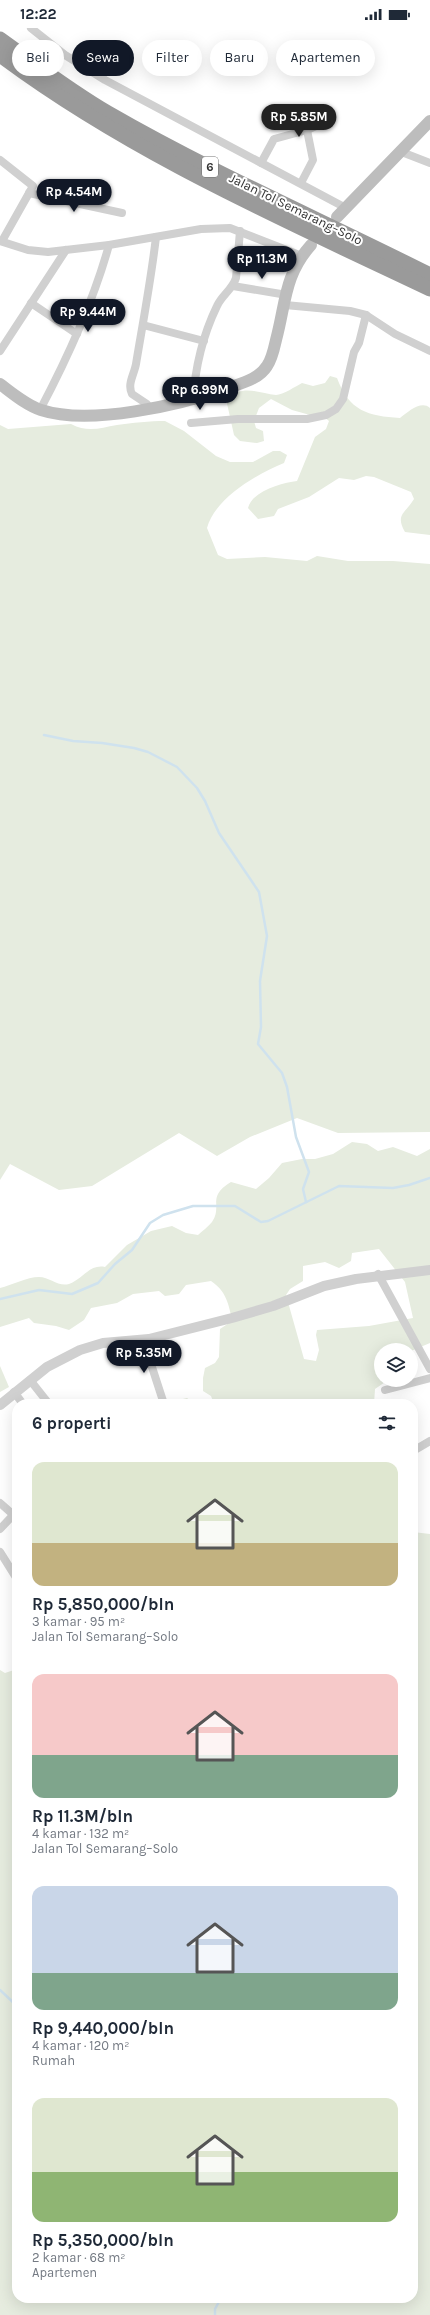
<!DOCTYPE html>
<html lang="id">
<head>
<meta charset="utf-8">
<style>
	body { margin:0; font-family:Karla,sans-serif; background:#f2f2f3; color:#1f2937; height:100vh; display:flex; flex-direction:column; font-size:15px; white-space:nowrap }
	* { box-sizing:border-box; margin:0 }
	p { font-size:13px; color:#747a83 }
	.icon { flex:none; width:22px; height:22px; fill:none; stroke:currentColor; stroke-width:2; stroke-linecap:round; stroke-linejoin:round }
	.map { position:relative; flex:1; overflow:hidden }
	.drawer { position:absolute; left:12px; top:1371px; width:406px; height:904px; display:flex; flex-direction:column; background:#fff; border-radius:16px; box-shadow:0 4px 16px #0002 }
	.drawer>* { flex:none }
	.banner { position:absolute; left:12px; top:12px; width:406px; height:36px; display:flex; gap:8px }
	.buttons { position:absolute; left:374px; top:1315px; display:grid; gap:8px }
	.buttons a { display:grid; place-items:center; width:44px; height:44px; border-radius:50%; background:#fff; box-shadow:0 4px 16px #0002; font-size:20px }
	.price { position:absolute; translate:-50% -34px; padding:0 9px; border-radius:14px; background:#111827; color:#fff; font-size:13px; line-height:26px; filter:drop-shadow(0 1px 2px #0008) }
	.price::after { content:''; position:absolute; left:50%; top:24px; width:12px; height:9px; margin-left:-6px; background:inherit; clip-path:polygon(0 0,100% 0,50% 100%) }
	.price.current { background:#222; color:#fff }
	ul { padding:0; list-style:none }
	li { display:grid; align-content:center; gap:8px; height:212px; padding:0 20px }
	li span { display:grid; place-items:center; height:124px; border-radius:12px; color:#555 }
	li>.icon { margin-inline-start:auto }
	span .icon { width:72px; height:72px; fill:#fffc; stroke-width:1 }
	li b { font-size:17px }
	h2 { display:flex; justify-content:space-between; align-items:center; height:48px; padding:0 20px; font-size:17px }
	.chip { padding:0 14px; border-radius:18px; background:#fff; box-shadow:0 4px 16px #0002; font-size:14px; line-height:36px }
	.chip.current { background:#111827; color:#fff }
	.status { display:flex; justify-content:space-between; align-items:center; height:28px; padding:0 20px; background:#fff; direction:ltr }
	.status svg { height:11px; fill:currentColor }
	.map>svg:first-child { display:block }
	.green { fill:#e6ecdf; fill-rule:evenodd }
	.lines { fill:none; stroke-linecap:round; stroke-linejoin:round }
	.stream { stroke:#cfe2ee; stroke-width:2.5 }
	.minor { stroke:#d0d0d0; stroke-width:8 }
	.tertiary { stroke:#d0d0d0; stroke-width:10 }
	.secondary { stroke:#bdbdbd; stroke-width:12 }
	.motorway { stroke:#9a9a9a; stroke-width:15 }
	.labels { text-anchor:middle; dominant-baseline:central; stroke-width:4; stroke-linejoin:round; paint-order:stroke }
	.shield { fill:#fff; stroke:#707070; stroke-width:1 }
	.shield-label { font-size:12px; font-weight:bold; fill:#333 }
	.street-label { font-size:13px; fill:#333; stroke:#fff }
</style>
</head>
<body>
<div class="status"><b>12:22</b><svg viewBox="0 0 49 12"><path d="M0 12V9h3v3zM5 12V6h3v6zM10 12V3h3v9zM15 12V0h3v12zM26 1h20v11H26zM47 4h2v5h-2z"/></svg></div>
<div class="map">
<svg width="430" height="2287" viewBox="0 0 430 2287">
	<rect width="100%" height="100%" fill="#fff"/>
	<g class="green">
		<path d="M 330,348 L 337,350 C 349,383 368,388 400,390 C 408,384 421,372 430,380 L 430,507 L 405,504 C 395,486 405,486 414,471 L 411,464 L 374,449 L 366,448 L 354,452 L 339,450 L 309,469 L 278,481 L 274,488 L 258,491 L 248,480 C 252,463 282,455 297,453 L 315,409 L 326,401 L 329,393 L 324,389 L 310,387 L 292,382 L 271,371 L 259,380 L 254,393 L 256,400 L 263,403 L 264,413 L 257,415 L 240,413 L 234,407 L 226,371 C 243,356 258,365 276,367 C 283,367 296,358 302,355 L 313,358 L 325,355 Z"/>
		<path d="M 165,393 L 184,403 L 216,428 L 230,434 L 253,434 L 273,423 L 280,423 L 287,427 L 284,435 C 257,446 215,470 207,500 L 218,527 L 227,531 L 265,529 L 307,533 L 317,528 L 348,533 L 393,533 L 430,536 L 430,1104 L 338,1105 L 297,1090 L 250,1109 L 217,1128 L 179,1105 L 92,1158 L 59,1162 L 10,1136 L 0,1152 L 0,397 L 8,401 L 71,396 C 88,405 100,400 117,397 C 132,395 150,393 165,393 Z"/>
		<path d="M 352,1114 L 367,1116 L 378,1123 L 393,1119 L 417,1128 L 430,1121 L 430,1315 L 411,1323 L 381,1322 L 381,1352 L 388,1352 L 375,1361 L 374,1376 L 214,1376 L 211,1368 L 203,1363 L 203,1350 L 205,1340 L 215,1335 L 219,1329 L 220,1301 L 232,1293 C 229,1276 226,1263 211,1253 L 186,1257 L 179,1266 L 165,1268 L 159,1263 L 133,1266 L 117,1275 L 91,1280 L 84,1292 L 69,1302 L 56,1298 L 34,1295 L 29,1290 L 0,1299 L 0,1260 C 12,1257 27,1249 39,1249 C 50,1249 58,1259 69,1256 C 83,1251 89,1236 105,1239 L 127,1217 L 151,1203 L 172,1198 L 186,1205 L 198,1207 C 202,1203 208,1199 212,1194 C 223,1178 206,1169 231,1154 L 256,1161 L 269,1150 L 282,1135 L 302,1131 L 315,1131 L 333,1126 ZM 379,1221 L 405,1254 L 413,1290 L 369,1298 L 317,1302 L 316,1307 L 319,1322 L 316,1333 L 304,1331 L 286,1267 L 290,1261 L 303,1253 L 303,1238 L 325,1234 L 339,1240 L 351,1233 L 352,1225 Z"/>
		<polygon points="0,1338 9,1359 0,1364"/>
		<polygon points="187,1370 195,1376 169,1376 170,1374"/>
		<polygon points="413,1504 430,1506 430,2287 0,2287 0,1642 5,1645 17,1641 17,2270 413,2270"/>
	</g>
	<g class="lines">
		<g class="stream">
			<polyline points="44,707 73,713 102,715 134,720 148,724 177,739 197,760 205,773 219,805 259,864 267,908 260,953 261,999 258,1016 282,1045 287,1059 296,1109 309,1144 303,1161 306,1174"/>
			<polyline points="0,1271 39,1262 72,1266 98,1255 115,1236 132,1222 150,1195 163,1187 193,1178 235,1178 261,1194 268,1193 339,1158 393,1160 409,1157 430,1150"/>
			<polyline points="0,1962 17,1978"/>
			<polyline points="215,2287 215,2281 221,2270"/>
		</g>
		<g class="minor">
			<polyline points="31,0 65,27 105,52 346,180"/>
			<polyline points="399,123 430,135"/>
			<polyline points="0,132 33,158 2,213"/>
			<polyline points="261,135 274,111 307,102"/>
			<polyline points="301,155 313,132 307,102 329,92"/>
			<polyline points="29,165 122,185"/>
			<polyline points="0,213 28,222 48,224 109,217 201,201 230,200 302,228"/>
			<polyline points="233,258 287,267"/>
			<polyline points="31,275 77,306"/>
			<polyline points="285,277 350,283 366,287 395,306 430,323"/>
			<polyline points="143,297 204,313"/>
			<polyline points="0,323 66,222"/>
			<path d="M 193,373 C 195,340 203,307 217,278 C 222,267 232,262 236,250 L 240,203"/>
			<path d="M 149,380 L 147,376 L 132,366 C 127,356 134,347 136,336 C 143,294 151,252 156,209"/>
			<path d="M 40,382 C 68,329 93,275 109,217"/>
			<polyline points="191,395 238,391 307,391 326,387 336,381 343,371 354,324 359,315 366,287"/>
			<polyline points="378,1246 430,1341"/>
			<polyline points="149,1311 151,1336 164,1376"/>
			<polyline points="30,1352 49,1376"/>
			<polyline points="385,1362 430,1350"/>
			<polyline points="14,1364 23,1376"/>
			<polyline points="413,1423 430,1413"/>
			<polyline points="0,1475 17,1490"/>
			<polyline points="0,1501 17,1483"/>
			<polyline points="0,1524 17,1551"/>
		</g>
		<polyline class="tertiary" points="0,1377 47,1339 80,1322 103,1315 149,1311 232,1290 273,1278 324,1258 356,1251 430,1242"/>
		<g class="secondary">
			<polyline points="337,189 430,93"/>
			<path d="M 0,356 C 12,365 26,377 41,382 C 90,398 180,377 228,360 C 242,355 259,351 267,338 C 272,331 274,321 276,312 C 286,275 284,247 311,217"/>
		</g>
		<g class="motorway">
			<path d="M 0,11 C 35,36 70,63 108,85 C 212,145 323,193 430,247"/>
			<path d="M 0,27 C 131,125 283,191 430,261"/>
		</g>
	</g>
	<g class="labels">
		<rect class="shield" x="202" y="129" width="16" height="20" rx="3"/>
		<g class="shield-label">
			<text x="210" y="139">6</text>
		</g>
		<g class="street-label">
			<text transform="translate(296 181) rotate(26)">Jalan Tol Semarang–Solo</text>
		</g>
	</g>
</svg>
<div class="buttons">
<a><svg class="icon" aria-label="layers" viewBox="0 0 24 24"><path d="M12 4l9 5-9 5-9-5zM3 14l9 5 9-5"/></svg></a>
</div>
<b class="price current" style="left:299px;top:110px">Rp 5.85M</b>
<b class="price" style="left:74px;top:185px">Rp 4.54M</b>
<b class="price" style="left:262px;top:252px">Rp 11.3M</b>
<b class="price" style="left:88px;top:305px">Rp 9.44M</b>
<b class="price" style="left:200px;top:383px">Rp 6.99M</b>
<b class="price" style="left:144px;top:1346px">Rp 5.35M</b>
<div class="banner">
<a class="chip">Beli</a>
<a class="chip current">Sewa</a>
<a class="chip">Filter</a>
<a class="chip">Baru</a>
<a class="chip">Apartemen</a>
</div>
<section class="drawer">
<h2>6 properti<svg class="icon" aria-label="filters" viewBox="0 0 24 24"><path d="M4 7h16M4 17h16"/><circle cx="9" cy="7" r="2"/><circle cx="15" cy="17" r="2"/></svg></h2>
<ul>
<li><span style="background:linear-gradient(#dfe7d0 65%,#c2b280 0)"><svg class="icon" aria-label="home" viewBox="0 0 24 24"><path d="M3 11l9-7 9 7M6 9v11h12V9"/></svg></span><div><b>Rp 5,850,000/bln</b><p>3 kamar · 95 m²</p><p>Jalan Tol Semarang–Solo</p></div></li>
<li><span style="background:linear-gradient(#f6c9c9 65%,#7fa58c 0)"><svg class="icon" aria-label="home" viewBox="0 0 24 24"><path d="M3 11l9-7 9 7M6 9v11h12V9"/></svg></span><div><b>Rp 11.3M/bln</b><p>4 kamar · 132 m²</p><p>Jalan Tol Semarang–Solo</p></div></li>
<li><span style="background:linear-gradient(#c9d6e8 70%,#7fa58c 0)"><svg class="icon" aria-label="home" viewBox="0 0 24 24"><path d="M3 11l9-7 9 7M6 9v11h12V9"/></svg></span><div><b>Rp 9,440,000/bln</b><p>4 kamar · 120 m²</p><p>Rumah</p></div></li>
<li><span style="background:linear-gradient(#dfe7d0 60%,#8fb573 0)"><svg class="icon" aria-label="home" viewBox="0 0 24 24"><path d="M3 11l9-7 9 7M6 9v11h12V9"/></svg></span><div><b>Rp 5,350,000/bln</b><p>2 kamar · 68 m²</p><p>Apartemen</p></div></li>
</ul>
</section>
</div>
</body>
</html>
